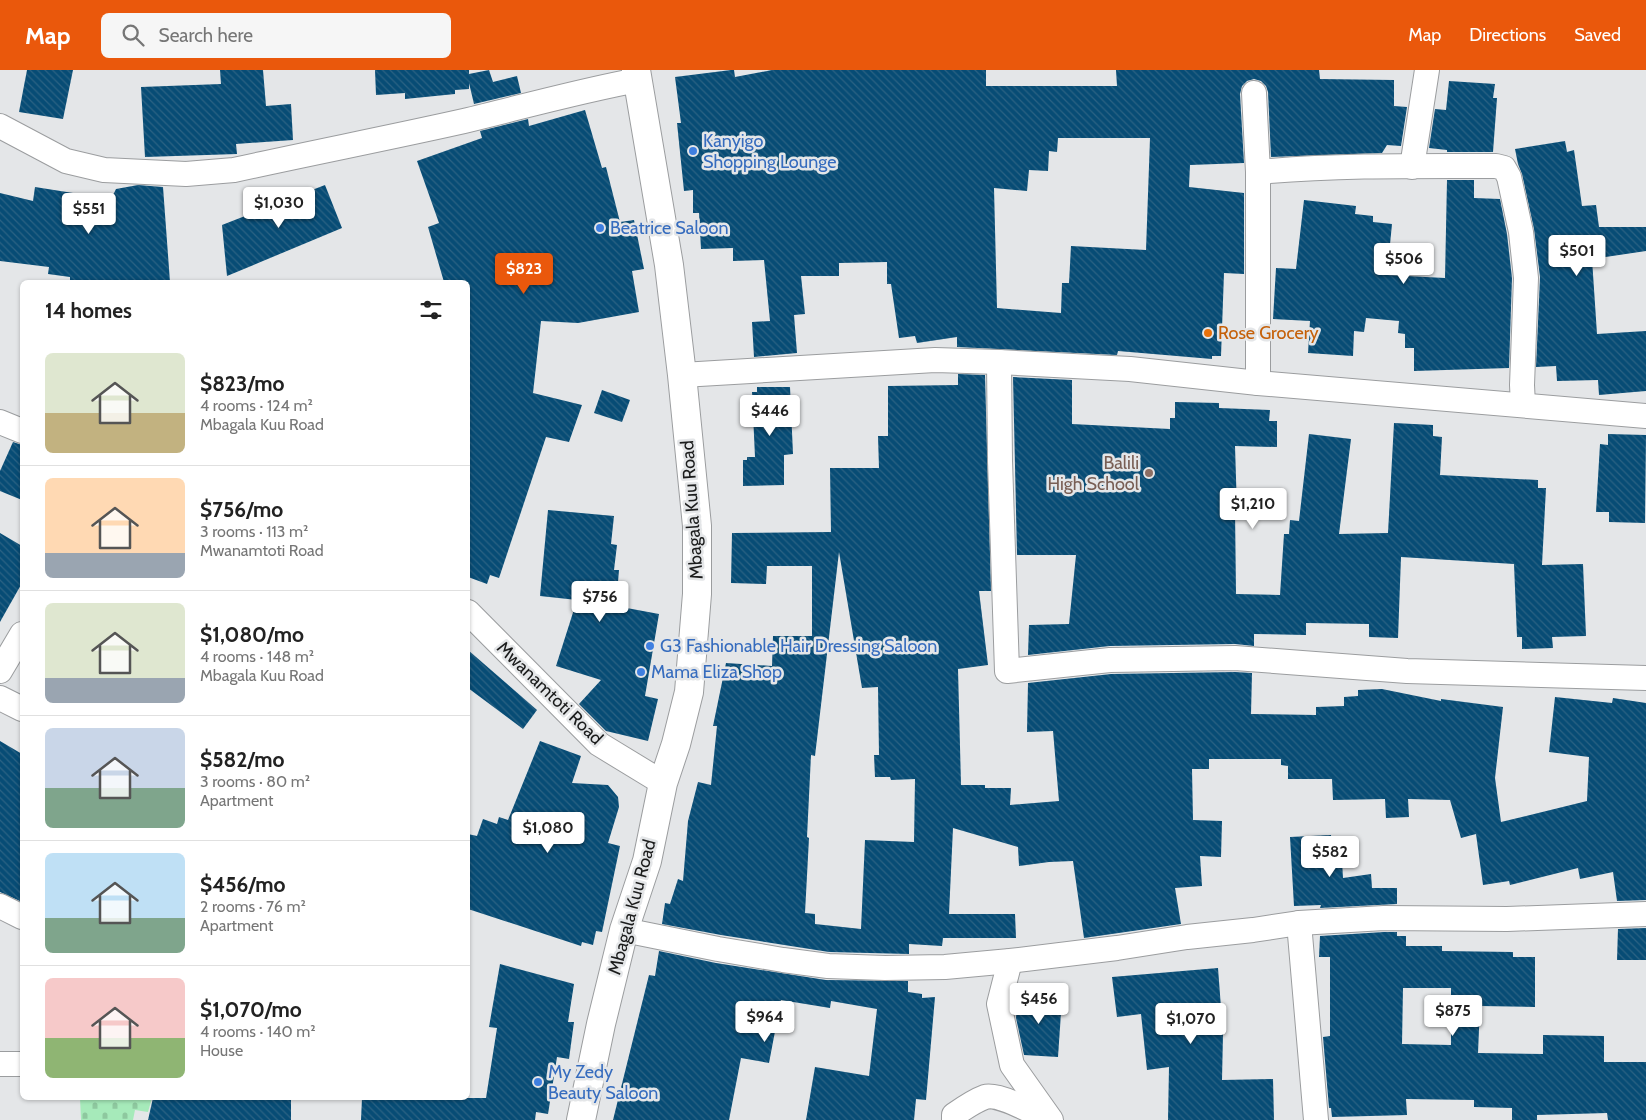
<!DOCTYPE html>
<html lang="en">
<head>
<meta charset="utf-8">
<style>
	body { margin:0; font-family:Cabin,sans-serif; background:#f6f6f6; color:#222; height:100vh; display:flex; flex-direction:column; font-size:19px; white-space:nowrap }
	* { box-sizing:border-box; margin:0 }
	p { font-size:16px; color:#767676 }
	.icon { flex:none; width:28px; height:28px; fill:none; stroke:currentColor; stroke-width:2; stroke-linecap:round; stroke-linejoin:round }
	.map { position:relative; flex:1; overflow:hidden }
	.drawer { position:absolute; left:20px; top:210px; width:450px; height:820px; display:flex; flex-direction:column; background:#fff; border-radius:8px; box-shadow:0 1px 4px #0004 }
	.drawer>* { flex:none }
	.price { position:absolute; translate:-50% -42px; padding:0 11px; border-radius:5px; background:#fff; color:#222; font-size:16px; line-height:32px; filter:drop-shadow(0 1px 2px #0008) }
	.price::after { content:''; position:absolute; left:50%; top:30px; width:15px; height:11px; margin-left:-8px; background:inherit; clip-path:polygon(0 0,100% 0,50% 100%) }
	.price.selected { background:#ea580c; color:#fff }
	ul { padding:0; list-style:none }
	li { display:flex; align-items:center; gap:15px; height:125px; padding:0 25px }
	li+li { border-top:1px solid #e0e0e0 }
	li span { display:grid; place-items:center; flex:none; width:140px; height:100px; border-radius:8px; color:#555 }
	li>.icon { margin-inline-start:auto }
	span .icon { width:60px; height:60px; fill:#fffc; stroke-width:1 }
	li b { font-size:21px }
	h2 { display:flex; justify-content:space-between; align-items:center; height:60px; padding:0 25px; font-size:21px }
	header { display:flex; align-items:center; gap:30px; box-sizing:border-box; height:70px; padding:0 25px; background:#ea580c; color:#fff }
	header strong { font-size:24px }
	nav { display:flex; gap:28px; margin-inline-start:auto; font-size:18px }
	.search { width:350px; height:45px; background:#f6f6f6; display:flex; align-items:center; gap:12px; box-sizing:border-box; padding:0 18px; border-radius:8px; color:#767676; font-size:19px }
	.map>svg:first-child { display:block }
	.cemetery { fill:url(#cemetery-stones) }
	.building { fill:url(#building-back-hatch); fill-rule:evenodd }
	.lines { fill:none; stroke-linecap:round; stroke-linejoin:round }
	.street-casing { stroke:#9b9d9f; stroke-width:26 }
	.secondary-casing { stroke:#9b9d9f; stroke-width:30 }
	.street { stroke:#fff; stroke-width:24 }
	.secondary { stroke:#fff; stroke-width:28 }
	.shop-dot { fill:#3f7fe0; stroke:#e4e6e8; stroke-width:2 }
	.food-dot { fill:#e8710a; stroke:#e4e6e8; stroke-width:2 }
	.education-dot { fill:#8d6e63; stroke:#e4e6e8; stroke-width:2 }
	.labels { text-anchor:middle; dominant-baseline:central; stroke-width:5; stroke-linejoin:round; paint-order:stroke }
	.shop-label { font-size:18px; fill:#366cbe; stroke:#e4e6e8; text-anchor:start }
	.food-label { font-size:18px; fill:#c56008; stroke:#e4e6e8; text-anchor:start }
	.education-label { font-size:18px; fill:#785e54; stroke:#e4e6e8; text-anchor:end }
	.street-label { font-size:18px; fill:#1b1c1c; stroke:#e4e6e8 }
</style>
</head>
<body>
<header>
<strong>Map</strong>
<div class="search"><svg class="icon" aria-label="search" viewBox="0 0 24 24"><circle cx="10" cy="10" r="6"/><path d="M15 15l6 6"/></svg>Search here</div>
<nav><a>Map</a><a>Directions</a><a>Saved</a></nav>
</header>
<div class="map">
<svg width="1646" height="1050" viewBox="0 0 1646 1050">
	<defs>
		<pattern id="cemetery-stones" width="16" height="16" patternUnits="userSpaceOnUse" patternTransform="scale(1.25)"><rect width="16" height="16" fill="#a6eaba"/><path d="M2 7V4a2 2 0 0 1 4 0v3zM10 15v-3a2 2 0 0 1 4 0v3z" fill="#8ec89f"/></pattern>
		<pattern id="building-back-hatch" width="6" height="6" patternUnits="userSpaceOnUse" patternTransform="scale(1.25)"><rect width="6" height="6" fill="#074c75"/><path d="M-1 5l2 2M0 0l6 6M5-1l2 2" fill="none" stroke="#2b6283"/></pattern>
	</defs>
	<rect width="100%" height="100%" fill="#e4e6e8"/>
	<polygon class="cemetery" points="80,1028 152,1028 148,1042 135,1040 133,1050 81,1050"/>
	<g class="building">
		<polygon points="27,0 73,0 63,49 19,42"/>
		<polygon points="220,0 263,0 266,36 291,34 293,70 236,74 237,84 145,87 141,17 221,14"/>
		<polygon points="375,0 469,0 469,4 489,0 493,12 517,6 521,23 474,34 469,13 469,19 455,20 455,24 405,29 405,23 376,25"/>
		<path d="M 731,0 L 734,0 L 735,7 L 772,0 L 986,0 L 986,16 L 1117,16 L 1116,0 L 1319,0 L 1320,9 L 1394,10 L 1394,36 L 1407,37 L 1401,76 L 1387,75 L 1382,83 L 1271,87 L 1268,22 L 1266,16 L 1261,11 L 1254,9 L 1247,11 L 1242,16 L 1240,24 L 1244,93 L 1190,95 L 1189,117 L 1244,123 L 1244,204 L 1224,203 L 1221,286 L 1212,286 L 1212,289 L 1118,281 L 1117,285 L 957,277 L 957,267 L 917,273 L 915,266 L 899,268 L 891,214 L 887,214 L 887,192 L 839,193 L 839,206 L 801,206 L 805,244 L 794,245 L 797,283 L 754,287 L 752,252 L 770,251 L 764,190 L 733,191 L 733,178 L 701,179 L 699,143 L 693,143 L 693,120 L 684,121 L 677,53 L 681,53 L 675,7 ZM 1058,68 L 1150,68 L 1146,180 L 1071,176 L 1069,213 L 1062,213 L 1061,243 L 997,238 L 994,118 L 1027,121 L 1029,100 L 1048,101 L 1049,81 L 1057,82 Z"/>
		<polygon points="1449,11 1495,14 1493,28 1497,28 1493,82 1447,82 1447,80 1429,78 1435,39 1446,40"/>
		<polygon points="585,40 602,98 606,97 620,152 634,150 644,199 632,201 639,242 578,253 541,251 533,323 582,335 569,372 546,367 499,508 490,505 487,514 468,507 468,212 444,212 428,157 439,153 417,91 482,68 480,61 528,49 529,56"/>
		<polygon points="1565,71 1567,82 1574,80 1582,136 1596,135 1599,157 1646,157 1646,181 1592,189 1597,264 1646,261 1646,321 1599,325 1598,310 1557,311 1556,296 1536,297 1540,207 1534,159 1522,104 1518,94 1515,79"/>
		<polygon points="1447,110 1474,110 1474,128 1500,129 1507,164 1512,208 1509,298 1414,301 1414,278 1405,278 1405,264 1398,263 1399,251 1366,248 1364,262 1354,261 1353,286 1308,283 1310,251 1273,249 1276,198 1296,199 1304,130 1356,136 1355,144 1373,146 1373,152 1392,154 1387,205 1445,208"/>
		<polygon points="138,115 163,117 170,212 70,212 70,207 48,204 49,197 0,191 0,123 33,131 35,117 111,129 116,119"/>
		<polygon points="325,115 342,158 227,206 222,155"/>
		<path d="M 958,304 L 985,305 L 991,521 L 979,521 L 988,595 L 958,599 L 961,715 L 985,715 L 985,718 L 1011,718 L 1010,735 L 1059,731 L 1053,661 L 1027,662 L 1028,613 L 1111,604 L 1235,602 L 1252,603 L 1251,644 L 1316,645 L 1316,637 L 1344,636 L 1344,627 L 1358,626 L 1358,620 L 1382,619 L 1441,631 L 1441,629 L 1503,637 L 1495,708 L 1501,752 L 1587,731 L 1589,687 L 1549,682 L 1555,627 L 1612,633 L 1613,628 L 1646,633 L 1646,830 L 1617,831 L 1613,802 L 1580,809 L 1578,798 L 1510,815 L 1509,811 L 1483,815 L 1476,764 L 1461,768 L 1450,730 L 1408,729 L 1409,747 L 1386,748 L 1385,729 L 1333,730 L 1332,709 L 1288,709 L 1288,696 L 1281,695 L 1281,689 L 1209,689 L 1209,699 L 1192,699 L 1193,750 L 1222,751 L 1221,787 L 1200,786 L 1202,816 L 1175,818 L 1181,854 L 1084,868 L 1073,791 L 1049,792 L 1019,796 L 1018,777 L 953,758 L 949,844 L 1015,844 L 1016,868 L 943,868 L 942,876 L 909,874 L 909,884 L 829,882 L 721,865 L 662,854 L 665,833 L 670,834 L 678,809 L 683,811 L 688,751 L 698,712 L 711,715 L 717,656 L 713,656 L 726,593 L 772,596 L 773,566 L 812,566 L 812,496 L 767,496 L 766,514 L 731,513 L 732,463 L 831,462 L 830,398 L 879,398 L 878,366 L 888,366 L 888,316 L 958,315 ZM 839,482 L 862,618 L 878,617 L 879,685 L 874,685 L 875,707 L 890,707 L 891,710 L 915,709 L 914,772 L 865,770 L 861,859 L 815,854 L 815,844 L 805,843 L 809,768 L 807,767 L 811,685 L 815,686 Z"/>
		<polygon points="1013,307 1072,310 1072,354 1170,359 1170,348 1175,348 1175,332 1219,333 1219,338 1270,340 1269,351 1277,351 1277,377 1235,376 1237,440 1235,440 1236,524 1280,525 1284,464 1289,464 1290,450 1299,451 1309,364 1351,369 1339,464 1388,463 1394,353 1433,355 1433,366 1442,367 1440,405 1538,410 1538,418 1546,418 1542,495 1583,494 1586,566 1552,567 1553,578 1522,579 1522,567 1517,567 1514,494 1401,487 1398,568 1369,567 1369,554 1306,553 1306,565 1254,564 1254,576 1235,574 1110,576 1028,585 1029,555 1069,554 1076,485 1017,485"/>
		<polygon points="757,317 790,317 793,384 784,385 784,415 743,416 743,390 747,390 747,387 755,387 752,322 757,322"/>
		<polygon points="602,320 630,330 622,352 594,343"/>
		<polygon points="1608,364 1646,365 1645,453 1609,452 1609,442 1596,442 1600,374 1608,375"/>
		<polygon points="13,372 22,375 22,430 0,421 0,401"/>
		<polygon points="548,440 614,446 611,474 617,475 614,500 619,500 616,536 659,544 645,626 658,629 648,671 606,661 579,634 601,610 556,596 577,530 540,526"/>
		<polygon points="0,463 22,476 22,513 0,552"/>
		<polygon points="468,580 537,640 523,659 468,618"/>
		<polygon points="0,671 22,684 22,832 0,822"/>
		<polygon points="540,671 581,686 572,713 608,715 618,727 619,737 608,773 620,776 602,862 596,861 593,875 582,872 581,876 468,839 468,764 477,766 483,749 497,754 499,747 508,750"/>
		<polygon points="1331,765 1333,792 1342,791 1343,808 1371,804 1372,818 1397,818 1397,834 1320,838 1321,835 1294,836 1290,767"/>
		<polygon points="1646,858 1646,890 1617,890 1618,859"/>
		<path d="M 1384,862 L 1397,862 L 1397,866 L 1406,866 L 1406,876 L 1442,876 L 1442,881 L 1513,882 L 1513,887 L 1535,887 L 1535,937 L 1480,936 L 1478,983 L 1543,984 L 1543,965 L 1604,966 L 1604,992 L 1646,992 L 1646,1050 L 1608,1050 L 1607,1043 L 1537,1045 L 1537,1050 L 1512,1050 L 1512,1038 L 1474,1037 L 1474,1030 L 1406,1029 L 1407,1045 L 1332,1047 L 1331,1038 L 1329,1038 L 1323,967 L 1330,966 L 1330,887 L 1319,887 L 1320,866 ZM 1403,918 L 1451,918 L 1451,975 L 1402,974 Z"/>
		<polygon points="659,881 716,893 826,910 908,911 908,922 922,924 922,928 935,927 926,1030 916,1029 914,1050 806,1050 815,997 869,1006 877,939 831,931 830,938 781,930 769,993 741,988 729,1050 613,1050 649,905 655,906"/>
		<polygon points="500,894 574,914 568,952 574,952 569,989 557,987 548,1044 536,1042 535,1050 361,1050 362,1028 486,1028 497,958 489,957"/>
		<polygon points="1218,898 1223,964 1222,1010 1273,1009 1274,1050 1168,1050 1169,997 1147,1000 1141,944 1117,947 1112,907"/>
		<polygon points="1018,925 1062,928 1058,987 1024,985 1016,948"/>
		<polygon points="153,1028 291,1028 291,1050 148,1050"/>
	</g>
	<g class="lines">
		<g class="street-casing">
			<g id="street">
				<polyline points="1254,23 1258,102 1258,313"/>
				<path d="M 0,56 L 66,91 L 104,100 L 186,104 L 234,100 C 311,83 388,68 464,51 C 522,37 579,21 638,10"/>
				<polyline points="1412,97 1427,0"/>
				<path d="M 1258,102 C 1337,95 1417,96 1496,96 L 1504,98 L 1509,107 L 1521,162 L 1526,208 L 1522,315 L 1523,335"/>
				<polyline points="999,292 1000,391 1007,601 1110,590 1235,588 1407,601 1646,608"/>
				<polyline points="682,305 935,290 999,292 1130,299 1258,313 1646,346"/>
				<polyline points="0,352 22,361"/>
				<polyline points="468,542 599,674 663,713"/>
				<polyline points="0,601 22,564"/>
				<polyline points="0,628 22,639"/>
				<polyline points="0,836 22,847"/>
				<polyline points="1299,853 1316,1050"/>
				<polyline points="624,860 718,879 783,890 828,896 885,898 945,897 1010,891 1117,878 1187,867 1253,860 1299,853 1384,848 1507,849 1646,844"/>
				<polyline points="1010,891 999,934 1012,995 1051,1050"/>
				<polyline points="0,994 22,994"/>
				<path d="M 954,1050 L 954,1045 C 964,1038 974,1031 985,1027 C 998,1023 1035,1043 1048,1050"/>
			</g>
		</g>
		<g class="secondary-casing">
			<polyline id="secondary" points="581,1050 601,954 624,860 647,791 663,713 676,674 689,622 697,524 697,456 682,305 669,195 636,0"/>
		</g>
		<use href="#street" class="street"/>
		<use href="#secondary" class="secondary"/>
	</g>
	<g class="shop-dot">
		<circle cx="693" cy="81" r="5"/>
		<circle cx="600" cy="158" r="5"/>
		<circle cx="650" cy="576" r="5"/>
		<circle cx="641" cy="602" r="5"/>
		<circle cx="538" cy="1012" r="5"/>
	</g>
	<circle class="food-dot" cx="1208" cy="263" r="5"/>
	<circle class="education-dot" cx="1149" cy="403" r="5"/>
	<g class="labels">
		<g class="shop-label">
			<text x="703" y="71">Kanyigo<tspan x="703" dy="21">Shopping Lounge</tspan></text>
			<text x="610" y="158">Beatrice Saloon</text>
			<text x="660" y="576">G3 Fashionable Hair Dressing Saloon</text>
			<text x="651" y="602">Mama Eliza Shop</text>
			<text x="548" y="1002">My Zedy<tspan x="548" dy="21">Beauty Saloon</tspan></text>
		</g>
		<g class="food-label">
			<text x="1218" y="263">Rose Grocery</text>
		</g>
		<g class="education-label">
			<text x="1139" y="393">Balili<tspan x="1139" dy="21">High School</tspan></text>
		</g>
		<g class="street-label">
			<text transform="translate(692 440) rotate(-94)">Mbagala Kuu Road</text>
			<text transform="translate(550 623) rotate(44)">Mwanamtoti Road</text>
			<text transform="translate(632 837) rotate(-75)">Mbagala Kuu Road</text>
		</g>
	</g>
</svg>
<b class="price" style="left:279px;top:159px">$1,030</b>
<b class="price" style="left:89px;top:165px">$551</b>
<b class="price" style="left:1577px;top:207px">$501</b>
<b class="price" style="left:1404px;top:215px">$506</b>
<b class="price selected" style="left:524px;top:225px">$823</b>
<b class="price" style="left:770px;top:367px">$446</b>
<b class="price" style="left:1253px;top:460px">$1,210</b>
<b class="price" style="left:600px;top:553px">$756</b>
<b class="price" style="left:548px;top:784px">$1,080</b>
<b class="price" style="left:1330px;top:808px">$582</b>
<b class="price" style="left:1039px;top:955px">$456</b>
<b class="price" style="left:1453px;top:967px">$875</b>
<b class="price" style="left:765px;top:973px">$964</b>
<b class="price" style="left:1191px;top:975px">$1,070</b>
<section class="drawer">
<h2>14 homes<svg class="icon" aria-label="filters" viewBox="0 0 24 24"><path d="M4 7h16M4 17h16"/><circle cx="9" cy="7" r="2"/><circle cx="15" cy="17" r="2"/></svg></h2>
<ul>
<li><span style="background:linear-gradient(#dfe7d0 60%,#c2b280 0)"><svg class="icon" aria-label="home" viewBox="0 0 24 24"><path d="M3 11l9-7 9 7M6 9v11h12V9"/></svg></span><div><b>$823/mo</b><p>4 rooms · 124 m²</p><p>Mbagala Kuu Road</p></div></li>
<li><span style="background:linear-gradient(#ffd9b3 75%,#9aa5b1 0)"><svg class="icon" aria-label="home" viewBox="0 0 24 24"><path d="M3 11l9-7 9 7M6 9v11h12V9"/></svg></span><div><b>$756/mo</b><p>3 rooms · 113 m²</p><p>Mwanamtoti Road</p></div></li>
<li><span style="background:linear-gradient(#dfe7d0 75%,#9aa5b1 0)"><svg class="icon" aria-label="home" viewBox="0 0 24 24"><path d="M3 11l9-7 9 7M6 9v11h12V9"/></svg></span><div><b>$1,080/mo</b><p>4 rooms · 148 m²</p><p>Mbagala Kuu Road</p></div></li>
<li><span style="background:linear-gradient(#c9d6e8 60%,#7fa58c 0)"><svg class="icon" aria-label="home" viewBox="0 0 24 24"><path d="M3 11l9-7 9 7M6 9v11h12V9"/></svg></span><div><b>$582/mo</b><p>3 rooms · 80 m²</p><p>Apartment</p></div></li>
<li><span style="background:linear-gradient(#bfe0f5 65%,#7fa58c 0)"><svg class="icon" aria-label="home" viewBox="0 0 24 24"><path d="M3 11l9-7 9 7M6 9v11h12V9"/></svg></span><div><b>$456/mo</b><p>2 rooms · 76 m²</p><p>Apartment</p></div></li>
<li><span style="background:linear-gradient(#f6c9c9 60%,#8fb573 0)"><svg class="icon" aria-label="home" viewBox="0 0 24 24"><path d="M3 11l9-7 9 7M6 9v11h12V9"/></svg></span><div><b>$1,070/mo</b><p>4 rooms · 140 m²</p><p>House</p></div></li>
</ul>
</section>
</div>
</body>
</html>
